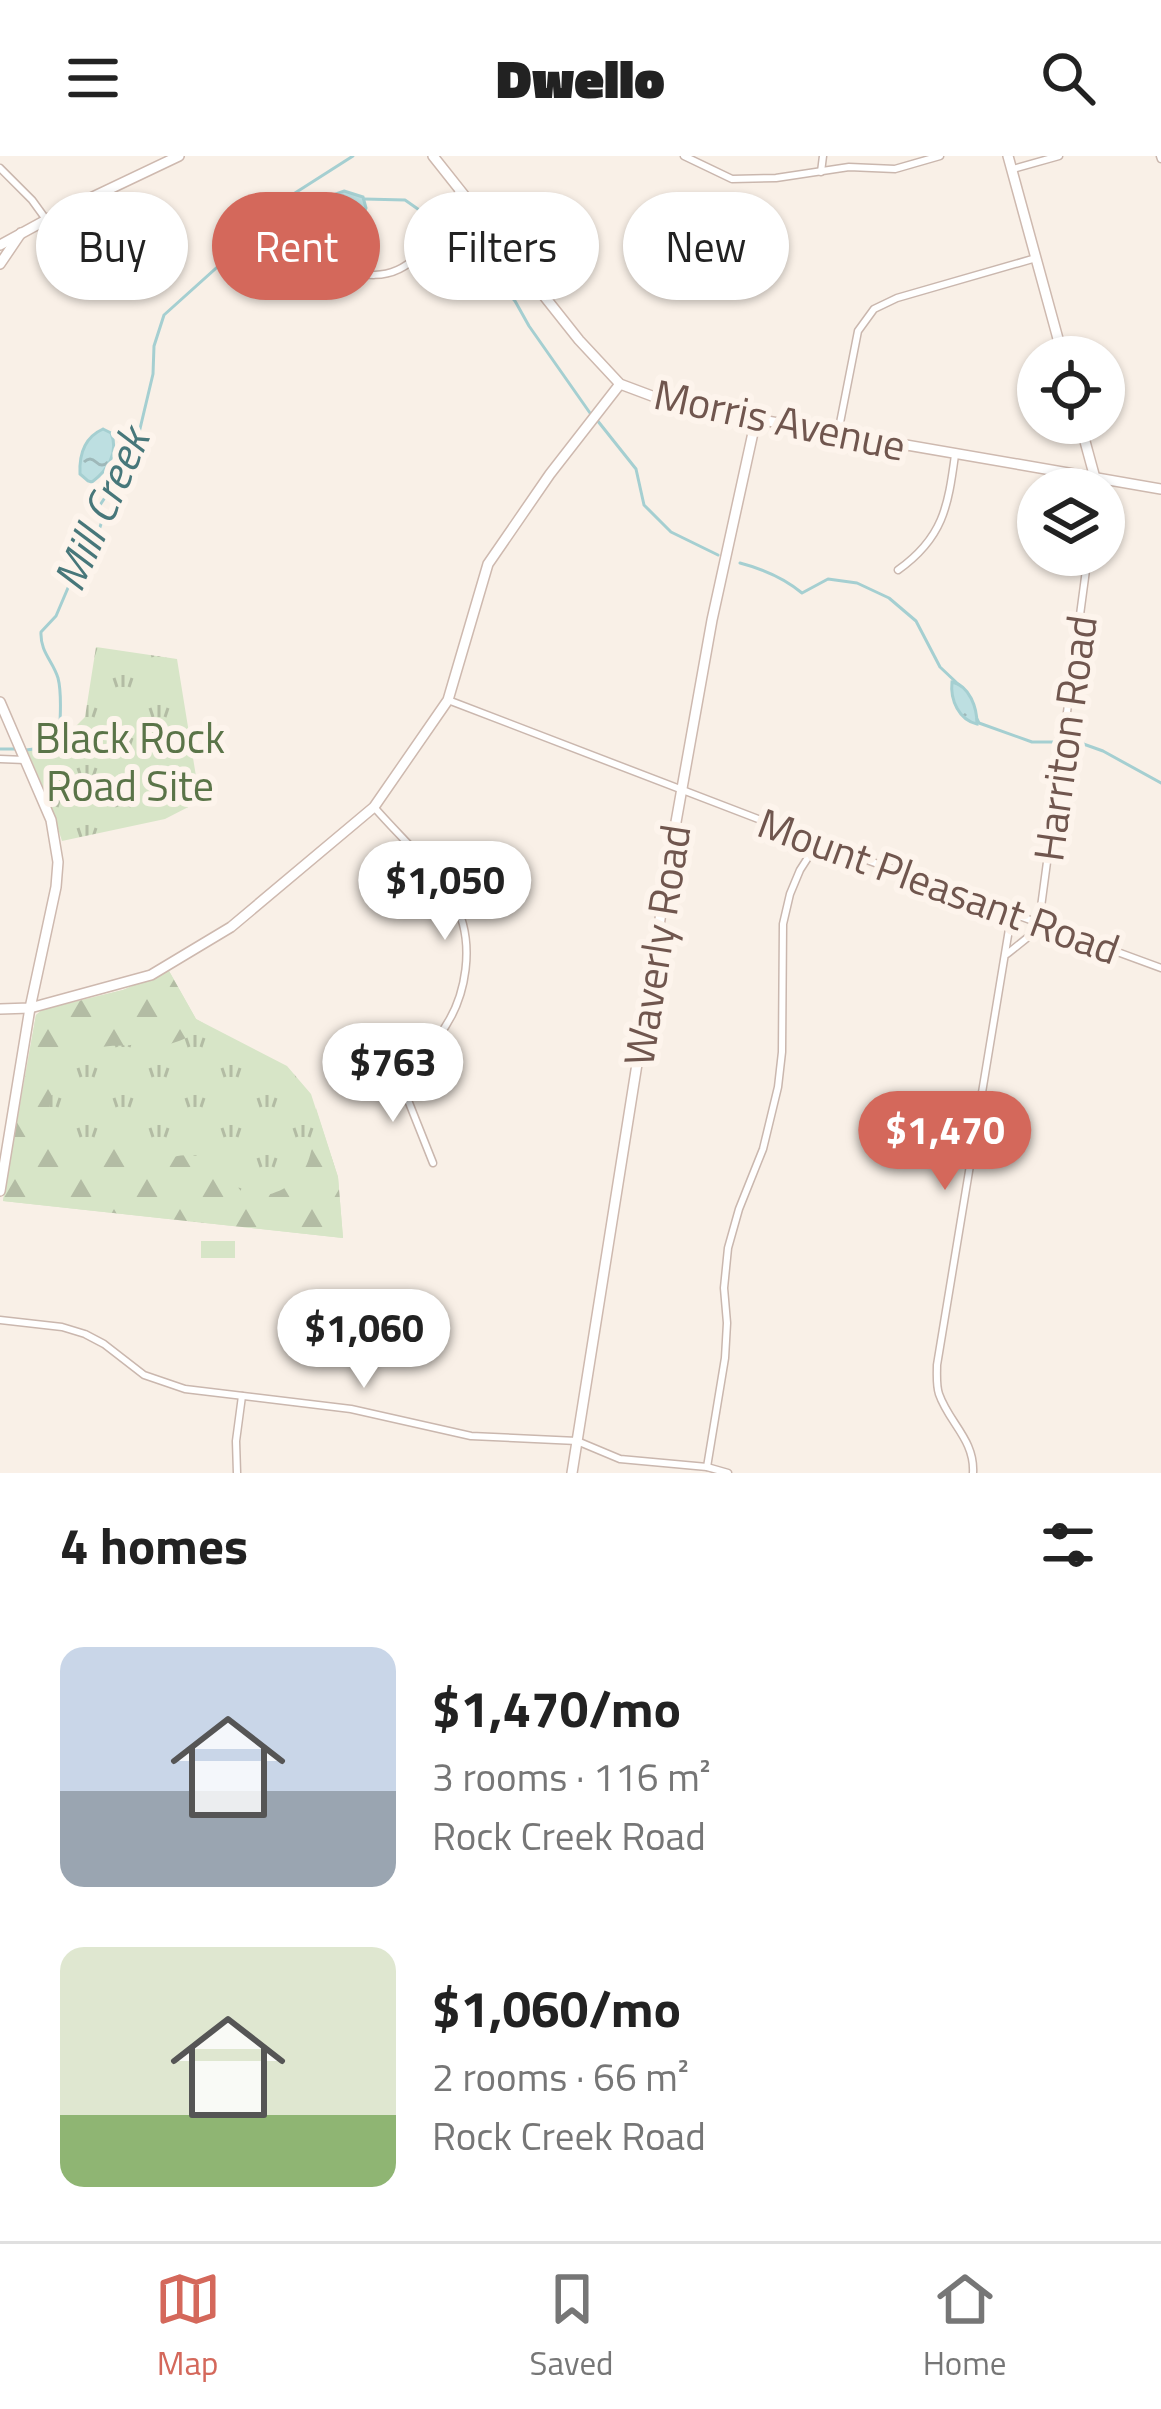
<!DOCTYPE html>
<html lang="en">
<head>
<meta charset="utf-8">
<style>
	body { margin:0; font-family:"Titillium Web",sans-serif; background:#f2f2f2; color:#222; height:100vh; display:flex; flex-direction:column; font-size:45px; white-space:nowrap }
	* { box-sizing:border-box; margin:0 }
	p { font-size:39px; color:#767676 }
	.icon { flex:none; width:66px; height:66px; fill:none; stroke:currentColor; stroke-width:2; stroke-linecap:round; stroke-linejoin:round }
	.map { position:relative; height:1317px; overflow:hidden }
	.side { display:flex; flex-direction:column; background:#fff; flex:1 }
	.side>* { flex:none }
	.hud { position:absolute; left:36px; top:36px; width:1089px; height:108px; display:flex; gap:24px }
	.fabs { position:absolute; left:1017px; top:180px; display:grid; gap:24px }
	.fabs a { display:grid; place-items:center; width:108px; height:108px; border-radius:50%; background:#fff; box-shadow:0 3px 9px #0004; font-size:60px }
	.price { position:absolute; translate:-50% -102px; padding:0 27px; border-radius:42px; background:#fff; color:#222; font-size:39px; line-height:78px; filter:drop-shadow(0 3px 6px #0008) }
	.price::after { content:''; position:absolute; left:50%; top:72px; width:36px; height:27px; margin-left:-18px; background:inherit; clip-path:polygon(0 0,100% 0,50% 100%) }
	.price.current { background:#d4685b; color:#fff }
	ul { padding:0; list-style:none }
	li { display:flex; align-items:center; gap:36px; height:300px; padding:0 60px }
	li span { display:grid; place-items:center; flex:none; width:336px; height:240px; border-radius:24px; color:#555 }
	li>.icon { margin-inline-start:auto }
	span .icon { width:144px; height:144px; fill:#fffc; stroke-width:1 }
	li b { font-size:51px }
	h2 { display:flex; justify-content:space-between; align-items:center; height:144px; padding:0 60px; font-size:51px }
	.pill { padding:0 42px; border-radius:54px; background:#fff; box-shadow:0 3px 9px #0004; font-size:42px; line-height:108px }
	.pill.current { background:#d4685b; color:#fff }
	header { display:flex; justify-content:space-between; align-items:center; height:156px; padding:0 60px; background:#fff; font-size:54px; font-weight:800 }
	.tab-bar { display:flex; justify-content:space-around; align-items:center; height:168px; border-top:3px solid #e0e0e0; background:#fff; font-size:33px; color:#767676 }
	.tab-bar a { display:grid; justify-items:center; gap:6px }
	.tab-bar .current { color:#d4685b }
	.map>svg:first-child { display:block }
	.grass { fill:url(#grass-tufts) }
	.forest { fill:url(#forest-firs) }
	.garden { fill:#d7e5c7 }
	.water { fill:url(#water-ripples); stroke:#a5cfd1; stroke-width:3 }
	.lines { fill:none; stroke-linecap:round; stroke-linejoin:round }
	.stream { stroke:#a5cfd1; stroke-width:3 }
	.street-casing { stroke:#cab7ae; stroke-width:9 }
	.secondary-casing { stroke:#ceb9af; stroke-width:12 }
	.street { stroke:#fff; stroke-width:6 }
	.secondary { stroke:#fff; stroke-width:9 }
	.labels { text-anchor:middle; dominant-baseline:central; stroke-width:12; stroke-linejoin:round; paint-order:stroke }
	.street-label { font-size:42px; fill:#70564e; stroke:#fdf4ec }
	.park-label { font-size:42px; fill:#5a7448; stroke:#fdf4ec }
	.water-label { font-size:45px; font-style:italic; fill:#47777a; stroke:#fdf4ec }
</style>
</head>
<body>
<header><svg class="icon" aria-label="menu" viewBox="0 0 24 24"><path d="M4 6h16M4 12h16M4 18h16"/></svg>Dwello<svg class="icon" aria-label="search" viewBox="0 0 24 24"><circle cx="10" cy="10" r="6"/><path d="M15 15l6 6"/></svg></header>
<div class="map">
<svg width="1161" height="1317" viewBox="0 0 1161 1317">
	<defs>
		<pattern id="grass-tufts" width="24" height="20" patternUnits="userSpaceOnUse" patternTransform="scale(3)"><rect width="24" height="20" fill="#d7e5c7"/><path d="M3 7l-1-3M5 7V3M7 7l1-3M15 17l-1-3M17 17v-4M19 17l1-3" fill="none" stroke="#b3bca4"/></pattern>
		<pattern id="forest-firs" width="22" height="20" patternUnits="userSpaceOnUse" patternTransform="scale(3)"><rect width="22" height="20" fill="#d7e5c7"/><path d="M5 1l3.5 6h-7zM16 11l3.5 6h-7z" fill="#b3bca4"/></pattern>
		<pattern id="water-ripples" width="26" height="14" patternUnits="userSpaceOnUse" patternTransform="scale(3)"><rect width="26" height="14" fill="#bddfe1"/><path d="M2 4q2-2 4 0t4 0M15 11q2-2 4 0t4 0" fill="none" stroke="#9eb8b9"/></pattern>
	</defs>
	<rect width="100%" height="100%" fill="#f9f0e7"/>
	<g class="grass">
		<polygon points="96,491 177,503 200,645 165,663 62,685 49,645 27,594 71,575 85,561"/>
		<polygon points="169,815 196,863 287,910 311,938 338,1021 343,1082 3,1045 36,859 42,854 123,834"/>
	</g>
	<path class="forest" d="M 169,815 L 196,863 L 203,867 C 196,879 177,888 162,889 C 156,889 151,886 145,885 C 130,892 117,888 102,891 C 89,893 83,897 70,896 L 61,900 C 50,927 53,959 38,984 L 44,993 L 116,993 L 133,999 L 149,1022 C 155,1017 158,1011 164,1006 C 177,994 208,1001 224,1004 L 232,1024 L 245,1040 C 267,1043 293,1033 305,1012 C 314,996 315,969 316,952 L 338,1021 L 343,1082 L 3,1045 L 36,859 L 42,854 L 123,834 Z"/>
	<rect class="garden" x="201" y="1085" width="34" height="17"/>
	<g class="water">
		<polygon points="344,35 363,41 366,52 363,60 355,60 345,51 337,64 330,66 319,59 318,50 327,41"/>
		<path d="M 103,273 L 111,277 C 119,296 108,314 92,326 L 88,325 L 80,318 C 79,298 85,281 103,273 Z"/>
		<path d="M 952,526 C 970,530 977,552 977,568 C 959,564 950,544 952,526 Z"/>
	</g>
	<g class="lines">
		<g class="stream">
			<polyline points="364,43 405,44 425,58 475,107 496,122 515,145 529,170 590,257"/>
			<polyline points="286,44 324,44"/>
			<polyline points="597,264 636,313 644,349 671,376 718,399"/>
			<path d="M 740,407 C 763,413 783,421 802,437 L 828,423 L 857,427 L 889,442 L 916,465 L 940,511 L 958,528"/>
			<polyline points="977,563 979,567 1032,586 1054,586"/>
			<polyline points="1075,585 1103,595 1161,627"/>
			<polyline points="0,593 16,593"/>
			<path d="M 26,594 L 49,591 L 60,583 C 59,564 63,541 58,522 C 53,505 40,496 41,476 L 56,460 L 79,406 L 99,374 L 102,365 L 100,349 L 134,298 L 153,218 L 154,190 L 164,159 L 244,87 L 284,44 L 353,0"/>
		</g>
		<g class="street-casing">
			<g id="street">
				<polyline points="684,0 732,23 776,22 849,11 895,13 940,0"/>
				<polyline points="1160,0 1161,3"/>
				<polyline points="0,12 32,44 45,62"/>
				<polyline points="1013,13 1059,0"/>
				<polyline points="821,16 823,0"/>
				<path d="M 325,104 C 359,122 392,128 420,97 C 427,90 431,81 437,73 C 450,57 455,55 459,33"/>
				<polyline points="838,277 858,175 874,153 897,142 1036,102"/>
				<path d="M 898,414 C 943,382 948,351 955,299"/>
				<polyline points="448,544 818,686 1161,812"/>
				<polyline points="0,603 25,604"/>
				<path d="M 374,651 C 399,680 432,709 452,742 C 477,784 468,844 437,882 C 422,900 398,913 377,923"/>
				<polyline points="1007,798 1032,778 1039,766 1088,399"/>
				<polyline points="396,914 433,1007"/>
				<polyline points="0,1164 62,1171 85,1178 104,1188 144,1219 185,1233 351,1253 471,1280 577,1285 620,1303 707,1311 728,1317"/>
				<polyline points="707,1311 725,1202 727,1167 724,1132 728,1092 739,1053 763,993 778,931 782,896 783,768 790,738 800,714 818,686"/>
				<polyline points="237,1317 236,1285 242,1240"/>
				<path d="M 973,1317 C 975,1284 949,1267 939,1238 C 936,1229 937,1218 937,1209 L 1012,755"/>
			</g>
		</g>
		<g class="secondary-casing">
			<g id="secondary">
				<polyline points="433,0 579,184 620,228 652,240 756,263 1161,333"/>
				<polyline points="1008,0 1063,201"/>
				<polyline points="0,89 57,58 179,0"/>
				<polyline points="0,108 21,77"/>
				<polyline points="1080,267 1095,322"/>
				<polyline points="0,546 51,664 58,706 56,731 30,852 0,1035"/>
				<polyline points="0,853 30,852 151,819 231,771 374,651 448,544 488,408 550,318 620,228"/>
				<polyline points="572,1317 671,694 712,464 756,263"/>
			</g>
		</g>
		<use href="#street" class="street"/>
		<use href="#secondary" class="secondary"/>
	</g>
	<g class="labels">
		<g class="street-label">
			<text transform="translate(780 263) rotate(12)">Morris Avenue</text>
			<text transform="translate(1064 582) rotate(-82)">Harriton Road</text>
			<text transform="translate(939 729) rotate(20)">Mount Pleasant Road</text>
			<text transform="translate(656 789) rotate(-81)">Waverly Road</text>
		</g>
		<g class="park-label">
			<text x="130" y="581">Black Rock<tspan x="130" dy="48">Road Site</tspan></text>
		</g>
		<g class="water-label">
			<text transform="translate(100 353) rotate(-66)">Mill Creek</text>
		</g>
	</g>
</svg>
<div class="fabs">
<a><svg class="icon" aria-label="locate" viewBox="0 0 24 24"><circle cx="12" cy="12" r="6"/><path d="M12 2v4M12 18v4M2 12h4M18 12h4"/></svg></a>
<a><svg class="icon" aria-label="layers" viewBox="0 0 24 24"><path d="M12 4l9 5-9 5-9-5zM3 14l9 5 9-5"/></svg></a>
</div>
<b class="price" style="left:445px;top:787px">$1,050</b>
<b class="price" style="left:393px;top:969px">$763</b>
<b class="price current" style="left:945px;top:1037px">$1,470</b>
<b class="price" style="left:364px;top:1235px">$1,060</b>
<div class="hud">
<a class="pill">Buy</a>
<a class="pill current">Rent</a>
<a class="pill">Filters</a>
<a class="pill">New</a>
</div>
</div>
<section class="side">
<h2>4 homes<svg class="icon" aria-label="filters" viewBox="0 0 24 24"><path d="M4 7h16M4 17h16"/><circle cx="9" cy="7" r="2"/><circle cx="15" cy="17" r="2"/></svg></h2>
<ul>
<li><span style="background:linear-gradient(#c9d6e8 60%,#9aa5b1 0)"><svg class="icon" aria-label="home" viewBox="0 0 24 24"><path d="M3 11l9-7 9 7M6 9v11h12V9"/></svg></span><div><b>$1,470/mo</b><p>3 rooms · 116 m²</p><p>Rock Creek Road</p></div></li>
<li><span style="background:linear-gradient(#dfe7d0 70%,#8fb573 0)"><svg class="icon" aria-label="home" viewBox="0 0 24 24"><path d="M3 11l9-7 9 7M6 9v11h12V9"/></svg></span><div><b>$1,060/mo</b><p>2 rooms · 66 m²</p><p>Rock Creek Road</p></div></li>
</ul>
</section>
<nav class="tab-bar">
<a class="current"><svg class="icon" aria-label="map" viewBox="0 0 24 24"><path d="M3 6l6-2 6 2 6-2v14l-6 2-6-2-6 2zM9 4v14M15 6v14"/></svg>Map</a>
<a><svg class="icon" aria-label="saved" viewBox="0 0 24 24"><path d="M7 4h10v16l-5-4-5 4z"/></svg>Saved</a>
<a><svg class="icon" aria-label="home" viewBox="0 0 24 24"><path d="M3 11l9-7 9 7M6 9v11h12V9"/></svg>Home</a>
</nav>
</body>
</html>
